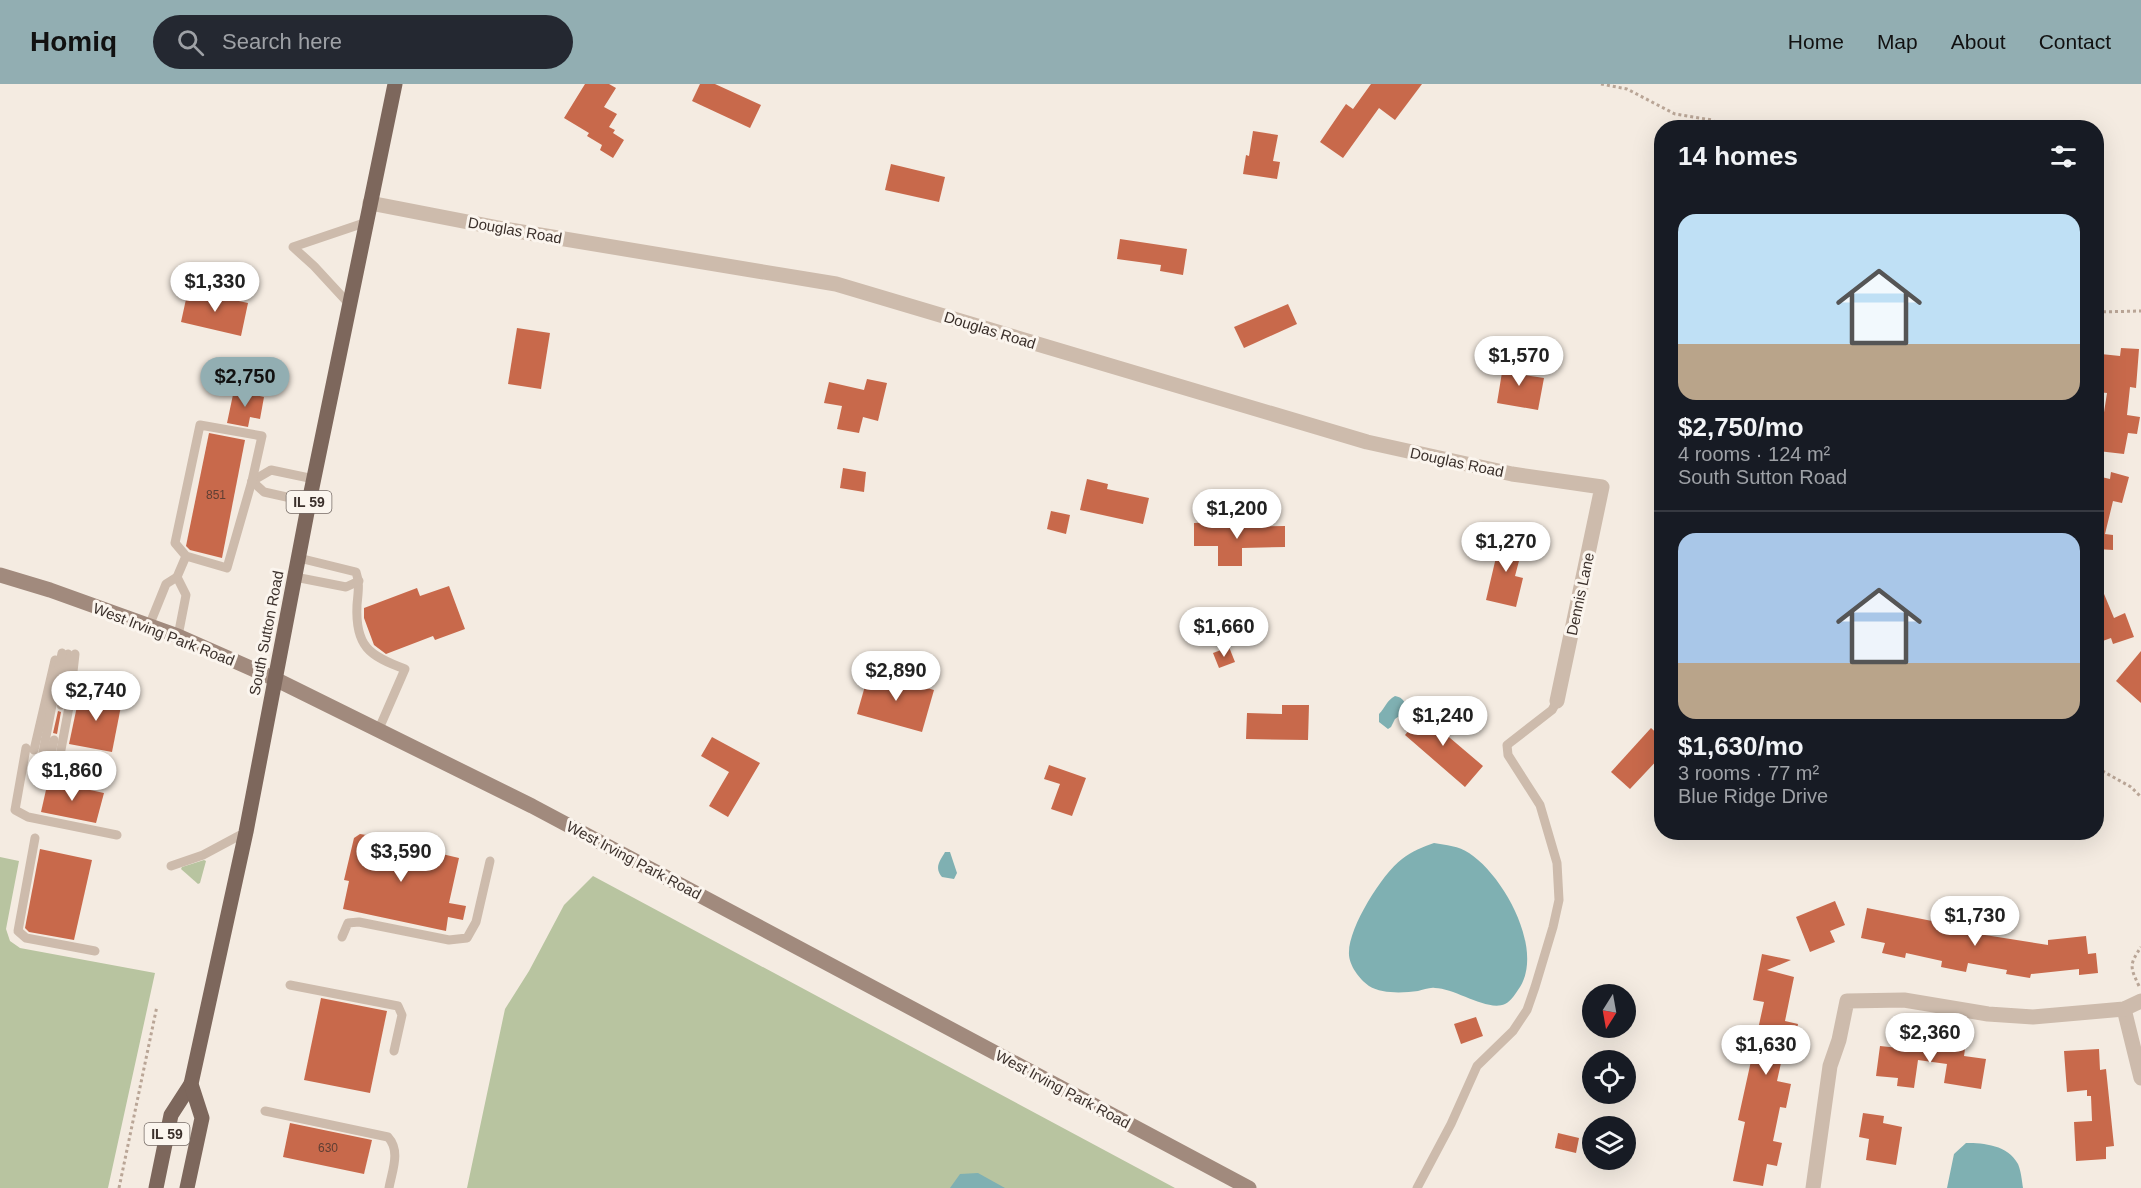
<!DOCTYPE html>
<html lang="en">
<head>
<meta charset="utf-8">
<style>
	body { margin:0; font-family:Arial,sans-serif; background:#242831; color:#f1f3f6; height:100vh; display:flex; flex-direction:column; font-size:22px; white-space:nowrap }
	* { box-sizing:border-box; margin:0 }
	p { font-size:20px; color:#9ea1a6 }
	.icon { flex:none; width:33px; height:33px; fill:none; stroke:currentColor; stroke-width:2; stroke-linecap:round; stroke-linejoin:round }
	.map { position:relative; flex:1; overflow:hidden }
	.side { position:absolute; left:1654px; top:36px; width:450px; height:720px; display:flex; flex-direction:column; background:#171b24; border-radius:24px; box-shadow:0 6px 24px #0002 }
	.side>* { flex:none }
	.needle { width:39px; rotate:191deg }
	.fabs { position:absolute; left:1582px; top:900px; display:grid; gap:12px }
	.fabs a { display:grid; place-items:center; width:54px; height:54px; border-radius:50%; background:#171b24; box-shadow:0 6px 24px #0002; font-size:30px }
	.price { position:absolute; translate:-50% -51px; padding:0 14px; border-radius:21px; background:#fff; color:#222; font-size:20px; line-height:39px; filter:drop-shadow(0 2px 3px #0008) }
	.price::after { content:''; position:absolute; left:50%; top:36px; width:18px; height:14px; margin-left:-9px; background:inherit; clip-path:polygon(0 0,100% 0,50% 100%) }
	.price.active { background:#92aeb2; color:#111 }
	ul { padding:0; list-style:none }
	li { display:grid; align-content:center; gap:12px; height:318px; padding:0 24px }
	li+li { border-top:2px solid #363941 }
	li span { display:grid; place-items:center; height:186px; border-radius:18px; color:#555 }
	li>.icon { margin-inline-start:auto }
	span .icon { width:108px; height:108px; fill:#fffc; stroke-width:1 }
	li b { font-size:26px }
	h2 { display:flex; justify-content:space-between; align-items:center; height:72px; padding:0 24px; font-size:26px }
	header { display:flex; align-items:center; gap:36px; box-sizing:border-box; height:84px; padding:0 30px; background:#92aeb2; color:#111 }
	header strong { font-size:28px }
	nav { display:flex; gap:33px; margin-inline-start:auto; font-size:21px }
	.search { width:420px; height:54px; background:#242831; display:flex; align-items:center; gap:15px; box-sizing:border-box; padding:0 21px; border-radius:33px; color:#9ea1a6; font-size:22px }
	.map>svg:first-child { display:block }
	.green { fill:#b8c4a0 }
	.water { fill:#7fb0b2 }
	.building { fill:#c8694b }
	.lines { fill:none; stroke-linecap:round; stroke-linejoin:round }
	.path { stroke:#b9a596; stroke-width:3; stroke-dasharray:3 3; stroke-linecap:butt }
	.service { stroke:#cdbbac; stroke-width:9 }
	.minor { stroke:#cdbbac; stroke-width:15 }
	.secondary { stroke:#a18a7d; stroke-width:15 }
	.primary { stroke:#7d675c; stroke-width:15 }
	.labels { text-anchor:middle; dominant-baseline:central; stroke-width:6; stroke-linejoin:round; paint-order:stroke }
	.number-label { font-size:12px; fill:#5e3e33 }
	.shield { fill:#fbf5ee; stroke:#756b66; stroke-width:1.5 }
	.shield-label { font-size:14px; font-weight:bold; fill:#3b302b }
	.street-label { font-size:15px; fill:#3b302b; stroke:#fbf5ee }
</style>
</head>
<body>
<header>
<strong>Homiq</strong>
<div class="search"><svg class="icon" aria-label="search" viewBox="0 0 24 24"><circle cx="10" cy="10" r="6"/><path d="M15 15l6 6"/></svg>Search here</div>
<nav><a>Home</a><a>Map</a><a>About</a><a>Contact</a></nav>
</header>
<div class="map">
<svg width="2141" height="1104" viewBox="0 0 2141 1104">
	<rect width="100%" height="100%" fill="#f4ebe1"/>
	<g class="green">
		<polygon points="0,773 19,777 6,845 10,857 20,864 155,889 108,1104 0,1104"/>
		<polygon points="204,776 206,777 200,799 198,800 181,785 182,783"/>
		<polygon points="593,792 1175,1104 467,1104 505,925 529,887 564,821"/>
	</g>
	<g class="water">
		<path d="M 1395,612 C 1403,613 1408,620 1405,628 L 1395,635 L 1391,643 L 1388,645 L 1379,638 L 1379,630 C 1385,624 1387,616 1395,612 Z"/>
		<path d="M 1434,759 C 1446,761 1459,762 1469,769 C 1503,791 1544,864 1520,903 C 1516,909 1511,917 1505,920 C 1487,928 1455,904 1435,904 C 1430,903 1423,906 1418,907 C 1403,909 1382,910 1369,902 C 1359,895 1348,880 1349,868 C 1349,843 1382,790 1402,775 C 1412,767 1423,763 1434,759 Z"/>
		<path d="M 945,768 L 950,768 L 957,789 L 954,795 L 942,793 C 934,783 940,777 945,768 Z"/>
		<path d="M 1966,1059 C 1984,1059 2008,1061 2018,1080 C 2021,1087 2022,1097 2023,1104 L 1947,1104 L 1954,1070 Z"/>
		<polygon points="978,1089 1005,1104 950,1104 960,1090"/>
	</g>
	<g class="building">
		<polygon points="585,0 609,0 616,4 604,23 617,30 609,43 615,46 613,49 624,56 613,74 600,66 602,61 587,52 589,49 564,34"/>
		<polygon points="700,0 715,0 761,21 750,44 692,17"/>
		<polygon points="1371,0 1422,0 1395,36 1379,24 1343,74 1320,58 1346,20 1353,25"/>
		<polygon points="1253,47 1278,51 1273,77 1280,78 1277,95 1243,90 1246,71 1249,72"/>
		<polygon points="891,80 945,93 939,118 885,106"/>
		<polygon points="1120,155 1187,165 1183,191 1160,187 1161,181 1117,175"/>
		<polygon points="188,206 248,219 241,252 181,238"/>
		<polygon points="1288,220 1297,240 1244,264 1234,243"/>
		<polygon points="517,244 550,249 541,305 508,300"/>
		<polygon points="2121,264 2139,265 2136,304 2130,303 2127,331 2140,333 2137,350 2128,349 2124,370 2098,367 2107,309 2098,308 2101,270 2120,272"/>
		<polygon points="1504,276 1526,279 1524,291 1544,294 1538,326 1497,319"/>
		<polygon points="867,295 887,299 878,337 863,333 859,349 837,345 842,322 824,319 829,298 864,306"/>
		<polygon points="234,306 264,313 260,335 250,333 248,343 227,339"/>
		<polygon points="209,349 245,356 222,474 190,466 186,462"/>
		<polygon points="843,384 866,388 864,408 840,404"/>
		<polygon points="2111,388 2129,393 2122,419 2113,417 2105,450 2113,451 2113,466 2097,465 2097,392 2110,395"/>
		<polygon points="1087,395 1108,400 1107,405 1149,414 1143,440 1080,426"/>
		<polygon points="1051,427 1070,431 1066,450 1047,445"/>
		<polygon points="1215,438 1215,443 1285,442 1285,463 1242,464 1242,482 1218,482 1218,462 1194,462 1194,439"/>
		<polygon points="1501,452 1524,458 1515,492 1523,494 1516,523 1486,516"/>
		<polygon points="2097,493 2114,534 2125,529 2134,553 2113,560 2111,554 2097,559"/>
		<polygon points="449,502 465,545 435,556 433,552 386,570 374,561 364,534 364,524 417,504 420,512"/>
		<polygon points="1229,563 1235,578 1219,584 1213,569"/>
		<polygon points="2141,567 2141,619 2116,597"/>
		<polygon points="869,588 934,606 922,648 857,630"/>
		<polygon points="80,608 122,617 112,668 69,660"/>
		<polygon points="1282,621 1309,621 1308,656 1246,655 1247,629 1282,630"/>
		<polygon points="1428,623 1449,641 1443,648 1483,682 1465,703 1405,651"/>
		<polygon points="58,627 61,628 57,650 53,649"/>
		<polygon points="1651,644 1662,654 1662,671 1630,705 1611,688"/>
		<polygon points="712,653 760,679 728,733 709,722 729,688 701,672"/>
		<polygon points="1049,681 1086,694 1072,732 1051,725 1060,700 1044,695"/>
		<polygon points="48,697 104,709 96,739 41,728"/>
		<polygon points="360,750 405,757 404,761 459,774 449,819 466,822 463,836 448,833 446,847 343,825 349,797 344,796 354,754"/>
		<polygon points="40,765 92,776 74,856 29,848 25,844"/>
		<polygon points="1835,817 1845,841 1830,847 1835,858 1810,868 1796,833"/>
		<polygon points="1867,824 1967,844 1966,848 2048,861 2048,856 2086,852 2088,870 2096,869 2098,889 2079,891 2079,885 2031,890 2030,894 2006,890 2007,886 1968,879 1966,888 1941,883 1942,877 1906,869 1905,874 1882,869 1885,859 1861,854"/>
		<polygon points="1762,870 1791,876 1767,886 1794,893 1785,937 1798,940 1791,972 1783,970 1777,997 1791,1000 1786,1024 1780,1023 1773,1057 1782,1059 1777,1082 1767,1080 1763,1102 1733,1097 1745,1038 1738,1036 1764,918 1753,916"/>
		<polygon points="321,914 387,927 370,1009 304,996"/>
		<polygon points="1476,933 1483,952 1461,960 1454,940"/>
		<polygon points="1900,957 1965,965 1964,972 1986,975 1981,1005 1944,999 1947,980 1918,976 1914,1004 1897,1002 1898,994 1876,992 1880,962 1899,964"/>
		<polygon points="2099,965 2100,986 2106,985 2114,1062 2106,1063 2106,1075 2076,1077 2074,1038 2092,1037 2091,1012 2087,1012 2087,1006 2067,1008 2064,967"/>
		<polygon points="1863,1029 1884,1032 1883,1039 1902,1043 1896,1081 1866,1076 1869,1055 1859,1053"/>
		<polygon points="290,1039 372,1056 364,1090 283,1073"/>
		<polygon points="1558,1049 1579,1054 1576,1069 1555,1064"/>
	</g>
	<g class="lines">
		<g class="path">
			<polyline points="1601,0 1627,5 1675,30 1712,36 1725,44"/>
			<polyline points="2097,228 2141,227"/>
			<polyline points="2097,684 2131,703 2141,713"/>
			<path d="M 2139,902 C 2130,883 2129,881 2141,863"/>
			<polyline points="119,1104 157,922"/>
		</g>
		<g class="service">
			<polyline points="350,221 314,182 293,163 367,138"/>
			<polyline points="252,397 271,386 314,395"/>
			<polyline points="252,397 264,408 309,418"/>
			<path d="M 299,474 L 356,488 C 360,499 358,509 357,521 C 355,562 369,572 405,585 L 378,647"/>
			<polyline points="177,493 186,511 178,552"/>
			<polyline points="295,493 346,503 359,497"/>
			<polyline points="149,542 166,500 177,493 186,472 227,484 252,397 262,352 200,341 175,459 186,472"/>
			<polyline points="61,621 68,570"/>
			<polyline points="26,664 15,726 28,733 117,751"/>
			<polyline points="34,666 55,576"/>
			<polyline points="43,668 62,569"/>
			<polyline points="51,669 54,656"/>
			<polyline points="60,671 69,623 75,570"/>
			<polyline points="35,754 18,847 26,854 95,867"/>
			<polyline points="171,782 203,771 246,748"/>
			<polyline points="342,853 348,839 359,838 449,856 467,854 476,838 490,777"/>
			<polyline points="290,901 398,922 402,931 394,967"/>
			<path d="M 265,1027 L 388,1053 C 401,1067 392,1087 389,1104"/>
			<polyline points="1417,1104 1451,1040 1477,982 1513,947 1527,926 1535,903 1553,843 1559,816 1557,779 1540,721 1508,671 1507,661 1552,626 1557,617"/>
		</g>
		<g class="minor">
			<polyline points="370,119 504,145 836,200 1367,358 1512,390 1602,403 1557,617"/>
			<polyline points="2124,925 2141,994"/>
			<polyline points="1813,1104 1830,982 1839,956 1847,917 1904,916 1988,930 2033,933 2124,925 2141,917"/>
		</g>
		<polyline class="secondary" points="0,491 50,506 178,552 275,595 532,722 1249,1104"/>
		<g class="primary">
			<polyline points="156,1104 171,1031 191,1000"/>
			<polyline points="187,1104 202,1034 191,1000 246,748 309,418 395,0"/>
		</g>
	</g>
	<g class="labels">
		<g class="number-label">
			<text x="216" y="411">851</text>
			<text x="328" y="1064">630</text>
		</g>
		<g class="shield">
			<rect x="286.5" y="407" width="45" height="22" rx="4.5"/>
			<rect x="144.5" y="1039" width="45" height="22" rx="4.5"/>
		</g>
		<g class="shield-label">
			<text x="309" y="418">IL 59</text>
			<text x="167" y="1050">IL 59</text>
		</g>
		<g class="street-label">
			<text transform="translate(515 146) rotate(10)">Douglas Road</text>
			<text transform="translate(990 246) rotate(17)">Douglas Road</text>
			<text transform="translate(1457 378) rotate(12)">Douglas Road</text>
			<text transform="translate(1580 510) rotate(-78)">Dennis Lane</text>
			<text transform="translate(266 549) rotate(-79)">South Sutton Road</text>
			<text transform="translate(164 550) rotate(21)">West Irving Park Road</text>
			<text transform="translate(634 776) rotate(28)">West Irving Park Road</text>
			<text transform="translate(1063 1005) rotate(28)">West Irving Park Road</text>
		</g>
	</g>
</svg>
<div class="fabs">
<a><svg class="needle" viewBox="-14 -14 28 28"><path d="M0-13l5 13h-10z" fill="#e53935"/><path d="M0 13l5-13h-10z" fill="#9ea1a6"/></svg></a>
<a><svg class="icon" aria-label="locate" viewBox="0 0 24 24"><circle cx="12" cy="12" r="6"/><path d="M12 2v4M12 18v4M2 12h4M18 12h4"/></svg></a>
<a><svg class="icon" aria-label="layers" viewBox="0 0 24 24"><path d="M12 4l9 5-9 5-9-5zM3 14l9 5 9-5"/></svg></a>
</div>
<b class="price" style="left:215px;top:229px">$1,330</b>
<b class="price" style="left:1519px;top:303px">$1,570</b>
<b class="price active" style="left:245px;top:324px">$2,750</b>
<b class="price" style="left:1237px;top:456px">$1,200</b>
<b class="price" style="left:1506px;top:489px">$1,270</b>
<b class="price" style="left:1224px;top:574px">$1,660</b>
<b class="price" style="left:896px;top:618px">$2,890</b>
<b class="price" style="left:96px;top:638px">$2,740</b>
<b class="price" style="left:1443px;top:663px">$1,240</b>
<b class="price" style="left:72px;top:718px">$1,860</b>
<b class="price" style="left:401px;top:799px">$3,590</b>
<b class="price" style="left:1975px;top:863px">$1,730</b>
<b class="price" style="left:1930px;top:980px">$2,360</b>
<b class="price" style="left:1766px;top:992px">$1,630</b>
<section class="side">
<h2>14 homes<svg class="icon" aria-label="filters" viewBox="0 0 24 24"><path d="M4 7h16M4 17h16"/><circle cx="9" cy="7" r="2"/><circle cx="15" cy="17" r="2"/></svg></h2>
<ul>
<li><span style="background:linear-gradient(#bfe0f5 70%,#b9a48a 0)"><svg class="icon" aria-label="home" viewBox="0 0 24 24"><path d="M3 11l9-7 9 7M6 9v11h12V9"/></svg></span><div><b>$2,750/mo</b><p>4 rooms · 124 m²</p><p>South Sutton Road</p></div></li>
<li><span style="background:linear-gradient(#a9c7e8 70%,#b9a48a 0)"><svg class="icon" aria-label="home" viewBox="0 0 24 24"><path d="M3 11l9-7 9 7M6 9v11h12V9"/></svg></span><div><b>$1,630/mo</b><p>3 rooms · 77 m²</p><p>Blue Ridge Drive</p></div></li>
</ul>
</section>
</div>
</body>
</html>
